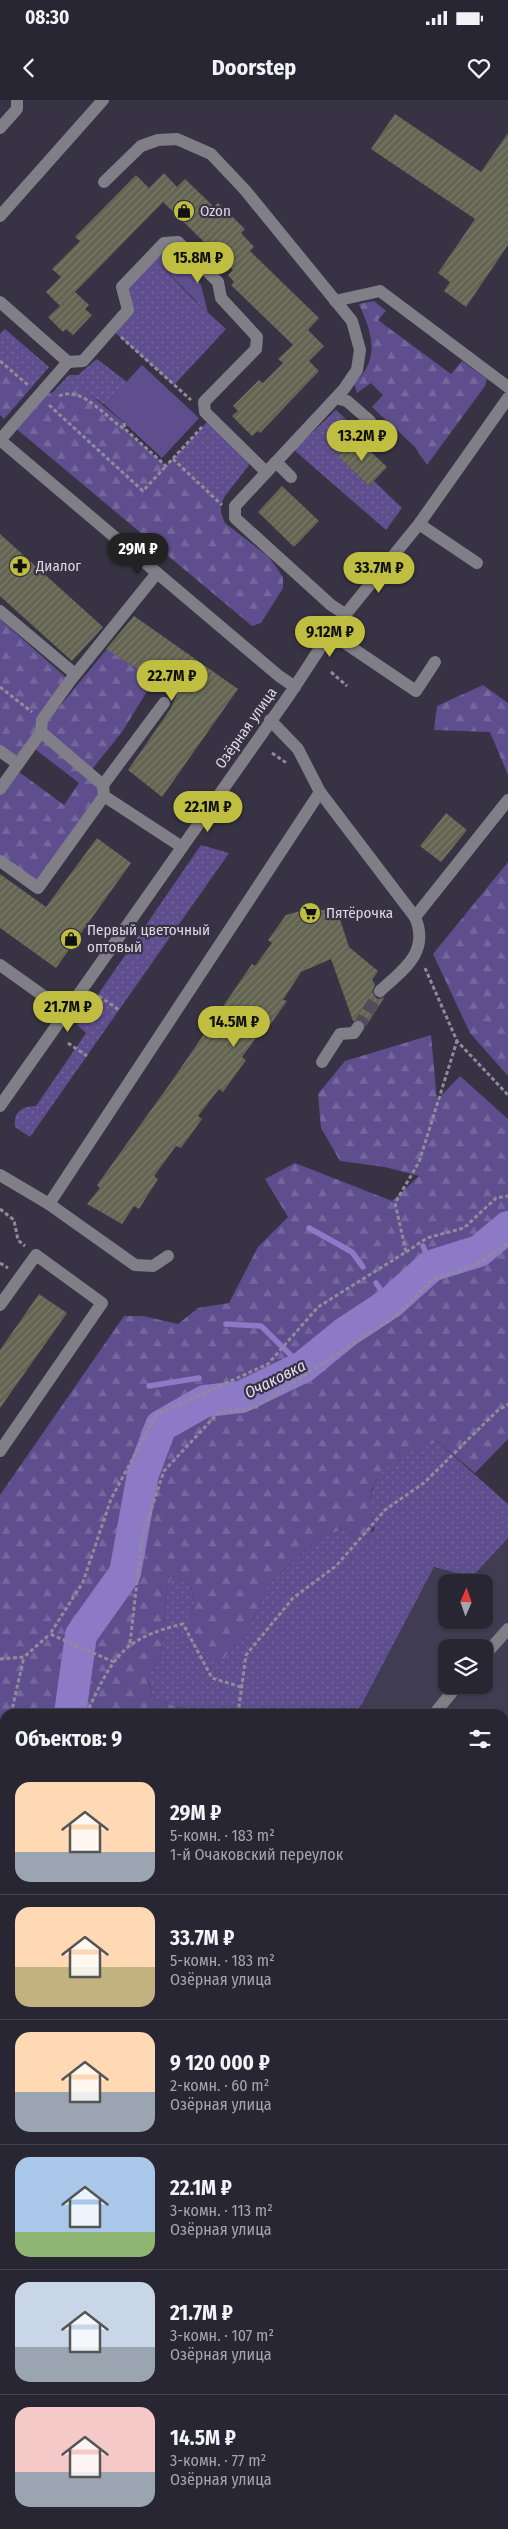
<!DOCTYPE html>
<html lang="ru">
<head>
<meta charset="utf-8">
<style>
	body { margin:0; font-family:"Fira Sans Condensed",sans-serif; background:#312e3b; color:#f1f3f6; height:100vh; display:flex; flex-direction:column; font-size:19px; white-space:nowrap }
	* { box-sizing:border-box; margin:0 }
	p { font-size:16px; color:#a5a5ac }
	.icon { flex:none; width:28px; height:28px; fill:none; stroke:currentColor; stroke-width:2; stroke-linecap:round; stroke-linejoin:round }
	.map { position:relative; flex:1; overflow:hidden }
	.panel { position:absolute; left:0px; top:1609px; width:509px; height:821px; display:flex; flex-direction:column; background:#292633; border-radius:15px 15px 0 0; box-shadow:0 1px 4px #0004,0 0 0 1px #45434e }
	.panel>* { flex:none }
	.needle { width:32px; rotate:2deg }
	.buttons { position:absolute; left:438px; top:1474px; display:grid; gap:10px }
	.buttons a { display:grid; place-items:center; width:55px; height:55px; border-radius:10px; background:#292633; box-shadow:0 1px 4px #0004,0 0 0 1px #45434e; font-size:25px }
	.price { position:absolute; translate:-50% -42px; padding:0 11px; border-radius:18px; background:#c0be40; color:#111; font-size:16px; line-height:32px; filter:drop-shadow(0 1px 2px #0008) }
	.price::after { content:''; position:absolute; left:50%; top:30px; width:15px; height:11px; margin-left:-8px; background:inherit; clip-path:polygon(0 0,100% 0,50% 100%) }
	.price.on { background:#222; color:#fff }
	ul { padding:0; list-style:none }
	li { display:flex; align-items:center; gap:15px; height:125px; padding:0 15px }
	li+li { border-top:1px solid #45434e }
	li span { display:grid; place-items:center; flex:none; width:140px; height:100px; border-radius:15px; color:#555 }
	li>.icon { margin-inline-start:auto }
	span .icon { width:60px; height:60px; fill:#fffc; stroke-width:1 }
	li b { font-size:21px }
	h2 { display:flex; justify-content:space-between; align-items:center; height:60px; padding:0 15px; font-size:21px }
	.status { display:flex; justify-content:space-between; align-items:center; height:35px; padding:0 25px; background:#292633; direction:ltr }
	.status svg { height:14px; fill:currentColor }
	header { display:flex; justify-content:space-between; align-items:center; height:65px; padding:0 15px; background:#292633; font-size:22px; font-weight:700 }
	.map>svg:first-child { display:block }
	.built { fill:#403c52; fill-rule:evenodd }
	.grass { fill:url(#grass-dots) }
	.forest { fill:url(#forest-firs) }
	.garden { fill:#5e4e8e }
	.water { fill:url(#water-ripples) }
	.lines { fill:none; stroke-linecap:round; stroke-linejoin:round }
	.stream { stroke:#8c7ac6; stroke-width:5.5 }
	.river { stroke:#8c7ac6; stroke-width:32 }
	.building { fill:url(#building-hatch) }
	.minor-tunnel { stroke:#504c5c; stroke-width:12; stroke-dasharray:12 6; stroke-linecap:butt }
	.path { stroke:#8f8c9a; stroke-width:3; stroke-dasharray:4 2.5; stroke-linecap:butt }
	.minor { stroke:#807e87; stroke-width:12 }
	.labels { text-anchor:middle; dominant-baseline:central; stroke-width:4.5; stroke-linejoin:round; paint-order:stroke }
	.poi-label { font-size:15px; fill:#dcdae5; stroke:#373344; text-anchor:start }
	.street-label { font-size:15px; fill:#dcdae5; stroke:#373344 }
	.water-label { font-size:16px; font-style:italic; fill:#e3dff4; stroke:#373344 }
</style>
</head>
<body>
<div class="status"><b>08:30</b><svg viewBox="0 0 49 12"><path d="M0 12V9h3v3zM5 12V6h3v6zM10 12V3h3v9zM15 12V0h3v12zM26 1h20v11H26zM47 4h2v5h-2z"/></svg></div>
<header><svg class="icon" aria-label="back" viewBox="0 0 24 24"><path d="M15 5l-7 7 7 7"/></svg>Doorstep<svg class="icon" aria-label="heart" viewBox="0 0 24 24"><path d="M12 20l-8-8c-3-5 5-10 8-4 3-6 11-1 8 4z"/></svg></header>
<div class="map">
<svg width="508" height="2429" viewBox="0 0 508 2429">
	<defs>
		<pattern id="grass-dots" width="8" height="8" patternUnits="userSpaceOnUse" patternTransform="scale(1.25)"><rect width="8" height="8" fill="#5e4e8e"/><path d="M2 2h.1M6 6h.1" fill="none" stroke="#74679e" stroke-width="1.8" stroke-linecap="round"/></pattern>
		<pattern id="forest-firs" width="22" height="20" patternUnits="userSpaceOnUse" patternTransform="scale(1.25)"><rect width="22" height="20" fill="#5e4e8e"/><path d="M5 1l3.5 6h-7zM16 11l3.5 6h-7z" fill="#74679e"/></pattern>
		<pattern id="water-ripples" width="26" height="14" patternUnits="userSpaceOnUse" patternTransform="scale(1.25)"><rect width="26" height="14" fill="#8c7ac6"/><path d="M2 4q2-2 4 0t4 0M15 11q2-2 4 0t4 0" fill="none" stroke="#726699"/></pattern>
		<pattern id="building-hatch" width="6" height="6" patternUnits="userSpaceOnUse" patternTransform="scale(1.25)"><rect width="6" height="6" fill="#636451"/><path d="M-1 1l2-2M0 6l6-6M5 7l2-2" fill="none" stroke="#797a6a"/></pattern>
	</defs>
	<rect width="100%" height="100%" fill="#373344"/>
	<path class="built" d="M 508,1438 L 508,2422 L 502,2429 L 461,2429 L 456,2425 L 504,2425 L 504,1614 L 354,1614 L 362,1604 L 434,1467 L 472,1477 ZM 446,1482 L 484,1482 L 484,1520 L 446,1520 ZM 446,1548 L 484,1548 L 484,1585 L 446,1585 Z"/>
	<g class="grass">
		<polygon points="152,156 191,197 226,229 174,285 111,229 128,210 122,187"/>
		<polygon points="5,229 49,267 31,288 0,261 0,234"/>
		<polygon points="97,259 127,282 105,305 85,291 53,292 69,275 78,275"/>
		<polygon points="336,310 348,321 333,338 345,349 338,356 369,386 374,381 402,408 386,430 294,350"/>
		<polygon points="207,322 247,360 249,365 225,396 221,404 173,359"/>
		<path d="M 201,745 L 229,753 L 30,1037 L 15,1027 C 13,1012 22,1006 36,1006 L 86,933 L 77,925 Z"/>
		<path d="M 438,1342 L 508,1404 L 508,1438 L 472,1477 L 434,1467 L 362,1604 L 354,1614 L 200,1614 L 154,1599 L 147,1579 L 161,1554 L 168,1483 L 173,1476 L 191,1485 L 194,1503 L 188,1522 L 252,1522 L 268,1485 L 318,1438 L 346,1428 L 358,1441 L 374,1431 C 373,1419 369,1404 372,1392 C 377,1365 413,1348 438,1342 Z"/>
		<rect x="0" y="2195" width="5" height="36"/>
		<polygon points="148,2425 456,2425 461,2429 147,2429"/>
	</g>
	<g class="forest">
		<polygon points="159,148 177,156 201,185 208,213 152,156"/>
		<path d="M 374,201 L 386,211 L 378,220 L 451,274 L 462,261 L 487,279 L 485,286 L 427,365 L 415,347 L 372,307 L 383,295 L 371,283 L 357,293 L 354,283 C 381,260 372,233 359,204 Z"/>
		<polygon points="0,261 31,288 4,319 0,315"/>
		<polygon points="61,290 86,291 124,323 125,329 166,366 173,359 221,404 221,413 225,423 269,457 283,477 283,488 261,523 252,526 13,326 39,296"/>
		<polygon points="0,519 70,581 55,612 107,549 154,580 122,632 89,673 104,696 38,788 0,761 0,689 15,669 64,705 79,683 31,646 18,664 0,650"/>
		<polygon points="483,585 508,603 508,675 490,632 434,630 437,606"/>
		<polygon points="508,762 508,976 470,933 433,854"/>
		<path d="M 431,935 L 437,1000 L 460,976 L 508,1019 L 508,1339 L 475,1373 L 438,1342 C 415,1348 373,1368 371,1395 C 370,1411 377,1426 368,1440 L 358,1441 L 346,1428 L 318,1438 L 268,1485 L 252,1522 L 222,1561 L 213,1562 L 193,1542 L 188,1522 L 194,1503 L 191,1485 L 173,1476 L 168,1484 L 161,1554 L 147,1580 L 154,1599 L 200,1614 L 5,1614 L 5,2195 L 0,2195 L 0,1395 L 124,1216 L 143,1216 L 178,1224 L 198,1208 L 229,1203 L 258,1147 L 288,1117 L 265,1079 L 295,1063 L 392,1101 L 419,1076 L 385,1067 L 340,1061 L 321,1028 L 318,994 L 345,961 Z"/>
	</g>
	<polygon class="garden" points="142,265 199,318 162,358 105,305"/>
	<polygon class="water" points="0,2231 5,2231 5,2425 148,2425 147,2429 0,2429"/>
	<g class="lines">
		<g class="stream">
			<polyline points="309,1128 352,1152 363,1167"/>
			<polyline points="423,1146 431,1166"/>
			<polyline points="376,1183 390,1203"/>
			<polyline points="226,1224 261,1226 303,1267"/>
			<polyline points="149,1286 199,1278"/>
			<polyline points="72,1604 77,1614"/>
		</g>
		<g class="river">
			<polyline points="70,1614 81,1535 125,1473 143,1374 161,1326 205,1301 241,1297 303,1267 346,1232 390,1203 431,1166 479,1151 508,1127"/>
			<polyline points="0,1669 5,1666"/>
		</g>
	</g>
	<g class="building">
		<polygon points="395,14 481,72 508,33 508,145 466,207 444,191 450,182 438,173 475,119 371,49"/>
		<polygon points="164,73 177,87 185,79 214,107 218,103 245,129 241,133 254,147 250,151 319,218 308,230 324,246 309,261 319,271 260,333 258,331 252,336 232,316 238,311 233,306 259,280 263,283 283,263 278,259 293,245 231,185 234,182 228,175 233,170 163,102 75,192 89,205 85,209 92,215 73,235 66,229 63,232 48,217 60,206 46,192 61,177 52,169 80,141 75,137 136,75 149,88"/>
		<polygon points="355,337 387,367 369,386 338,356"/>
		<polygon points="282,386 319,421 294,447 258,412"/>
		<polygon points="0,434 103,527 72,561 0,496"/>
		<polygon points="134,516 238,589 162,697 128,670 171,608 177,594 106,549"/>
		<polygon points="446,713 467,730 441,762 420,746"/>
		<polygon points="97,738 131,763 56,868 0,828 0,774 46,807"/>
		<polygon points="318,806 318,811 336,807 349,847 378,871 372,880 375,884 372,892 377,899 384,898 366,926 362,920 353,921 331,859 301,872 283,900 287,901 265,932 262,930 242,957 246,960 223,992 219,989 198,1016 202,1019 181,1048 176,1046 154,1076 158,1079 139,1109 134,1106 122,1124 87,1104 100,1088 97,1085 169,985 252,864 255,866 272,843 268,840 286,815"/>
		<polygon points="39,1194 67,1213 0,1308 0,1250"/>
	</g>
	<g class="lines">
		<polyline class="minor-tunnel" points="358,927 380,891"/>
		<g class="path">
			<polyline points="121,237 191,300"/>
			<polyline points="0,261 28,285"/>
			<path d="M 59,296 C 83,285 106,319 125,329"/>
			<polyline points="49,305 143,391 166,366"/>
			<polyline points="124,323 125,329 166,366 202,327"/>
			<polyline points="173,359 222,405"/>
			<polyline points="331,572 347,586"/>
			<polyline points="0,587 32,612"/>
			<polyline points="272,653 288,664"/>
			<polyline points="425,868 457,941 508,995"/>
			<polyline points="99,896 119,910"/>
			<polyline points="68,943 87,956"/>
			<polyline points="0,1109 14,1120 18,1140 25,1146"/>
			<polyline points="406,1152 427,1138 464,1128 496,1098 508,1096"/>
			<polyline points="0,1163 8,1168"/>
			<polyline points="130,1543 142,1437 164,1371 218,1313 254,1308 396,1216 432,1180 477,1164 508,1143"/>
			<polyline points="0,1559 24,1557 50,1534"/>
			<polyline points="114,1562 50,1534 83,1482 111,1399 156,1315 268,1264 318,1207 406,1152 395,1103 419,1062 457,941"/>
			<polyline points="11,1614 24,1557"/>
			<path d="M 86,1614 C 113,1558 120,1539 183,1524 L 212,1578 L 241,1587"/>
			<polyline points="238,1614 246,1555 293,1498 336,1466 385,1410 425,1382 497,1311 508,1304"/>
			<polyline points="0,1633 5,1629"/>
			<polyline points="504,1659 508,1663"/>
			<polyline points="0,1687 5,1684"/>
			<polyline points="0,1745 5,1754"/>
			<polyline points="504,1768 508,1764"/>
			<polyline points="0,1835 5,1833"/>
			<polyline points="0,2031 5,2032"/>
			<polyline points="0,2204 5,2204"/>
			<polyline points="507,2227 508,2233"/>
			<polyline points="504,2252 508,2252"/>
			<polyline points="504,2259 508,2255"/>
			<polyline points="238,2425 239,2429"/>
			<polyline points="443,2425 448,2429"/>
			<polyline points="194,2429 196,2425"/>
		</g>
		<g class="minor">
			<polyline points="0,28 17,9 17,0"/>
			<polyline points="104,82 141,46 158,40 177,39 211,54 245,90 352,221 360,250 357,270 344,289 235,406 235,418 331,505 345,514"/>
			<polyline points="0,116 103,0"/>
			<polyline points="335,201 380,191 508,287"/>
			<polyline points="0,202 68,262 0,340"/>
			<polyline points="68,262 83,261 128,210 122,187 164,143 178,142 218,182 221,198 257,237 256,249 204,302 205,312 266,372"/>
			<polyline points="336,298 347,301 370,321"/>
			<polyline points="0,340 279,576 295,587"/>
			<polyline points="276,362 291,377"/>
			<polyline points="419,424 477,463"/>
			<polyline points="0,511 75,574"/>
			<polyline points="330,533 416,591 435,562"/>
			<polyline points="0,651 18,664"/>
			<polyline points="103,685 164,603"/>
			<polyline points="0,689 41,632"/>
			<path d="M 320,692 L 415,817 C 430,852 404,869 380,891"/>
			<polyline points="104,696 182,747"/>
			<polyline points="0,761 38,788 104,696 103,685 41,632 42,620 70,581 157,473"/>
			<polyline points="415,817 508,700"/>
			<polyline points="0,865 66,912"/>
			<polyline points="322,962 340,934 354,933 358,927"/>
			<polyline points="0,1006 290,594 328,536 419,424 508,298"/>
			<polyline points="0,1075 49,1104 320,692 298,649 270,620"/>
			<polyline points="49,1104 135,1165 153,1166 168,1156"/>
			<polyline points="0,1205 36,1155 102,1203 0,1351"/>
			<polyline points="484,1556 508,1529"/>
			<polyline points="434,1614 458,1585"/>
			<polyline points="504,1797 508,1793"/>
			<polyline points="504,2187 508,2183"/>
			<polyline points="504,2331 508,2335"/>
		</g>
	</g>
	<defs>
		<g id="shop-disc" transform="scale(1.125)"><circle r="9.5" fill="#c0be40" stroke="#373344"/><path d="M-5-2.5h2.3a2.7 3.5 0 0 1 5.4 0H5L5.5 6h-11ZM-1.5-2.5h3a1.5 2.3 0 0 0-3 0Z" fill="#111"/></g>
		<g id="pharmacy-disc" transform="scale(1.125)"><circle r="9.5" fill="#c0be40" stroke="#373344"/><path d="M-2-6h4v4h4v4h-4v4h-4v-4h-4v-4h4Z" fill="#111"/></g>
		<g id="supermarket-disc" transform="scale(1.125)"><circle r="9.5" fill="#c0be40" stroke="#373344"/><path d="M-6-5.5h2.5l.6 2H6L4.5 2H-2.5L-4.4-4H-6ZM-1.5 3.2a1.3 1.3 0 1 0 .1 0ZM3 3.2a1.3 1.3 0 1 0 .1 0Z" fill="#111"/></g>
	</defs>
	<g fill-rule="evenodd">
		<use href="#shop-disc" x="184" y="111"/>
		<use href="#pharmacy-disc" x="20" y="466"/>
		<use href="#supermarket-disc" x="310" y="813"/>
		<use href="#shop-disc" x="71" y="839"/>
	</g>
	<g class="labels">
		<g class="poi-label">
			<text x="200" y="111">Ozon</text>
			<text x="36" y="466">Диалог</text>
			<text x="326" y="813">Пятёрочка</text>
			<text x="87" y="830">Первый цветочный<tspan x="87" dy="17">оптовый</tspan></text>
		</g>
		<g class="street-label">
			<text transform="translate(246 628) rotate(-55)">Озёрная улица</text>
		</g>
		<g class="water-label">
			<text transform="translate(275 1279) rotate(-27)">Очаковка</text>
		</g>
	</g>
</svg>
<div class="buttons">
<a><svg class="needle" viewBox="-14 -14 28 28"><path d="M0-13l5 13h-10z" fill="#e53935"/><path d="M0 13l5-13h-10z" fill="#a5a5ac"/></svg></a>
<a><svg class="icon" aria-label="layers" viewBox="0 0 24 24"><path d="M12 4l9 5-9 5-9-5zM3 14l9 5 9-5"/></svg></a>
</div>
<b class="price" style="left:198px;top:184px">15.8M ₽</b>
<b class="price" style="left:362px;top:362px">13.2M ₽</b>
<b class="price on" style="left:138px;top:475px">29M ₽</b>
<b class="price" style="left:379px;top:494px">33.7M ₽</b>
<b class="price" style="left:330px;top:558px">9.12M ₽</b>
<b class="price" style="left:172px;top:602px">22.7M ₽</b>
<b class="price" style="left:208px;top:733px">22.1M ₽</b>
<b class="price" style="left:68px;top:933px">21.7M ₽</b>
<b class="price" style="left:234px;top:948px">14.5M ₽</b>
<section class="panel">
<h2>Объектов: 9<svg class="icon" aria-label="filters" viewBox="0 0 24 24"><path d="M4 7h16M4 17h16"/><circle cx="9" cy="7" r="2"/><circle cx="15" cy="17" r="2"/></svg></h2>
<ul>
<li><span style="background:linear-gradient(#ffd9b3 70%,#9aa5b1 0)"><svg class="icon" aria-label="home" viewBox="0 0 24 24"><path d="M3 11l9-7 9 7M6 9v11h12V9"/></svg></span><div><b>29M ₽</b><p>5-комн. · 183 m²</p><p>1-й Очаковский переулок</p></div></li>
<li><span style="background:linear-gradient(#ffd9b3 60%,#c2b280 0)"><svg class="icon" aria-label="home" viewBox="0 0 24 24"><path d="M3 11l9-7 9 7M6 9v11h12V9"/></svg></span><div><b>33.7M ₽</b><p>5-комн. · 183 m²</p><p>Озёрная улица</p></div></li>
<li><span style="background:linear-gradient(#ffd9b3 60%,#9aa5b1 0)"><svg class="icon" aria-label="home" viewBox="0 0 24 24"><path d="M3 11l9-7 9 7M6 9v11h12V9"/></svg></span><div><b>9 120 000 ₽</b><p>2-комн. · 60 m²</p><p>Озёрная улица</p></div></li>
<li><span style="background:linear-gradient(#a9c7e8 75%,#8fb573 0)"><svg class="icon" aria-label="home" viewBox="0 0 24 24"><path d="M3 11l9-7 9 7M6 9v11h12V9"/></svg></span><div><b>22.1M ₽</b><p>3-комн. · 113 m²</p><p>Озёрная улица</p></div></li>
<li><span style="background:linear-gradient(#c9d6e8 65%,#9aa5b1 0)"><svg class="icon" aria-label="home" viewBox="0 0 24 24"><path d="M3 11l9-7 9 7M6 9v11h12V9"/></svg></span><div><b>21.7M ₽</b><p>3-комн. · 107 m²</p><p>Озёрная улица</p></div></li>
<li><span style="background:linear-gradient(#f6c9c9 65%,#9aa5b1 0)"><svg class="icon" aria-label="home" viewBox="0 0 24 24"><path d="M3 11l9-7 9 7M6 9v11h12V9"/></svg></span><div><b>14.5M ₽</b><p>3-комн. · 77 m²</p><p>Озёрная улица</p></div></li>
</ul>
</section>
</div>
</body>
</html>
